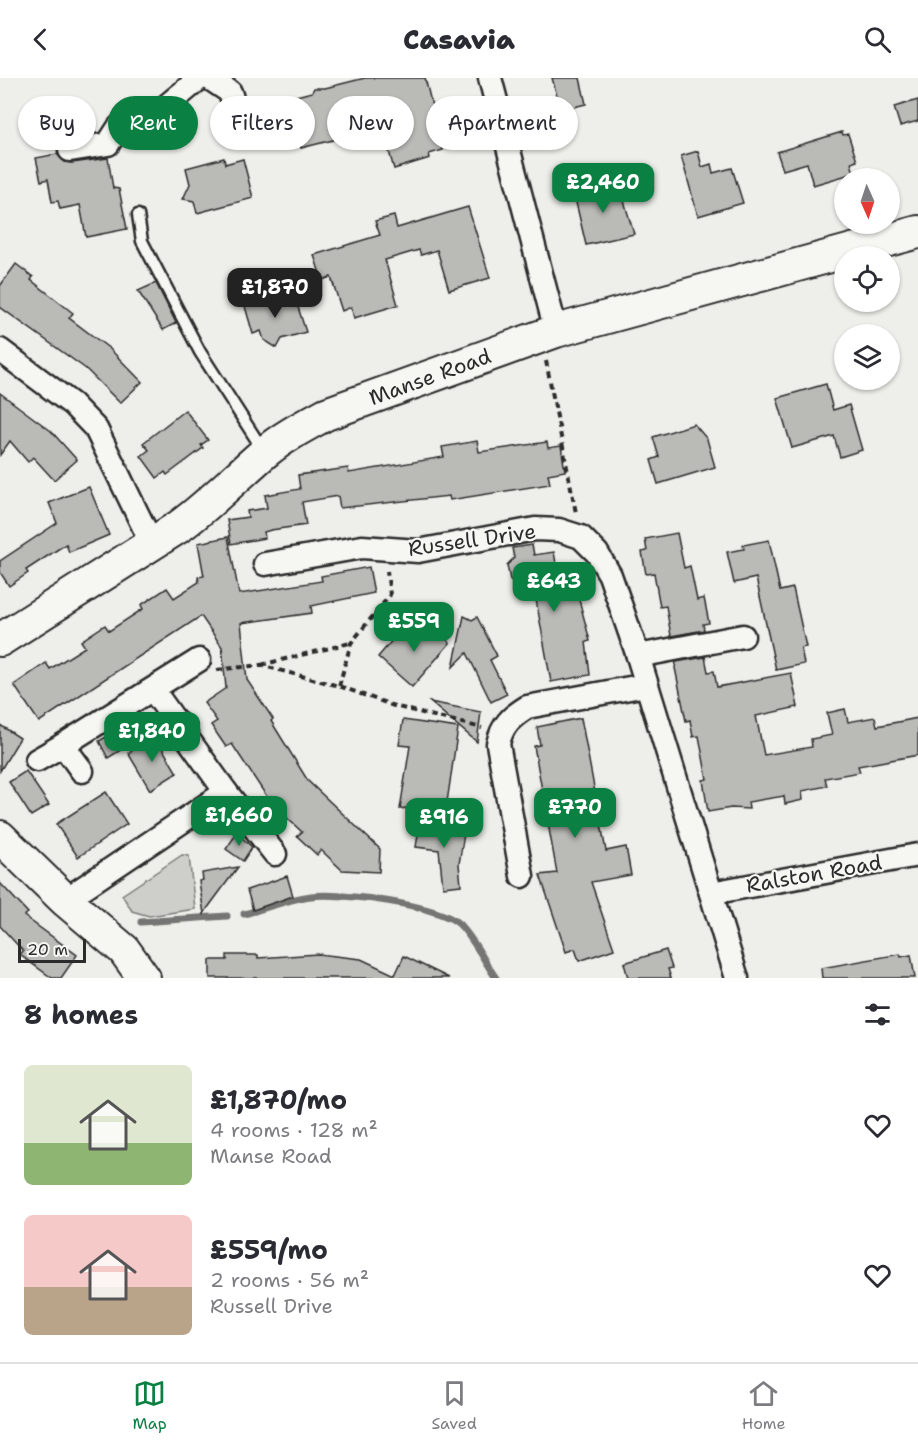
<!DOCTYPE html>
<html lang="en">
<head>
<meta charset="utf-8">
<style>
	body { margin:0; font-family:"Shantell Sans",sans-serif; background:#f2f2f3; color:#2b2b33; height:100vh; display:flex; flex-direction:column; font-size:22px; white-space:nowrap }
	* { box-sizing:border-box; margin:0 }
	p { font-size:20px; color:#7c7c81 }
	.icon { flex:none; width:33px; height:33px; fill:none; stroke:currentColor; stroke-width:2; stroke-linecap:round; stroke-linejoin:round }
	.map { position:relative; height:900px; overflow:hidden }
	.drawer { display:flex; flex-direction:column; background:#fff; flex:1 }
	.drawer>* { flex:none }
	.guide { position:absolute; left:18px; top:18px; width:600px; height:54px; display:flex; gap:12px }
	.needle { width:39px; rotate:177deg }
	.buttons { position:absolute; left:834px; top:90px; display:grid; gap:12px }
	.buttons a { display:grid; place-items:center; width:66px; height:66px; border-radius:50%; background:#fff; box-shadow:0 2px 4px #0004; font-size:30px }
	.scale { position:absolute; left:18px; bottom:15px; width:68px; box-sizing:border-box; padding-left:6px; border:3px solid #2b2b2b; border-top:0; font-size:16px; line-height:21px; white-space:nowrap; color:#2b2b2b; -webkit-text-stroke:4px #f6f6f2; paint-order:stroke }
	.price { position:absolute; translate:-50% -51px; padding:0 14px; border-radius:12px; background:#0b8043; color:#fff; font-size:20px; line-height:39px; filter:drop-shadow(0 2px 3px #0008) }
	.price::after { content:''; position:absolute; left:50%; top:36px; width:18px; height:14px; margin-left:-9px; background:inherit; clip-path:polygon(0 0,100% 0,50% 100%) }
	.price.current { background:#222; color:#fff }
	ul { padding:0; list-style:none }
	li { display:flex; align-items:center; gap:18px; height:150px; padding:0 24px }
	li span { display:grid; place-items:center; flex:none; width:168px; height:120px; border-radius:9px; color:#555 }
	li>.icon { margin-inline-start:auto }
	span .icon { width:72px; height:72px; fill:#fffc; stroke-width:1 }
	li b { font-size:26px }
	h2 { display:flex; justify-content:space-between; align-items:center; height:72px; padding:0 24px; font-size:26px }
	.chip { padding:0 21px; border-radius:27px; background:#fff; box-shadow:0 2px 4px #0004; font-size:21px; line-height:54px }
	.chip.current { background:#0b8043; color:#fff }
	header { display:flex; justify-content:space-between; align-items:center; height:78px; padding:0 24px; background:#fff; font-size:27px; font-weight:800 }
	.tab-bar { display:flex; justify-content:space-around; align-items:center; height:84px; border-top:2px solid #e1e1e2; background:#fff; font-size:16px; color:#7c7c81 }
	.tab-bar a { display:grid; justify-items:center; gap:3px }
	.tab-bar .current { color:#0b8043 }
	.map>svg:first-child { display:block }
	.green { fill:#cececa; stroke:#7c7c7a; stroke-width:1.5 }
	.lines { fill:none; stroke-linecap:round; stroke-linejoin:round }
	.stream { stroke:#757573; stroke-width:7 }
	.building { fill:#babab7; stroke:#2b2b2b; stroke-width:1.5 }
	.lane-casing { stroke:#2b2b2b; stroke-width:15 }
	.street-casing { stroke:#2b2b2b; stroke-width:27 }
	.secondary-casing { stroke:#2b2b2b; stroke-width:36 }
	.path { stroke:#2b2b2b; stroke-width:4; stroke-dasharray:6 4.5; stroke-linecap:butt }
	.lane { stroke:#f6f6f2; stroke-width:10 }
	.street { stroke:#f6f6f2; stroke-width:22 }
	.secondary { stroke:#f6f6f2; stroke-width:32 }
	.labels { text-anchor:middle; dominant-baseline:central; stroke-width:4.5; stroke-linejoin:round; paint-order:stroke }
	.street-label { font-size:21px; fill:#2b2b2b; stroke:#f6f6f2 }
</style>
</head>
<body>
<header><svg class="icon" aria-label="back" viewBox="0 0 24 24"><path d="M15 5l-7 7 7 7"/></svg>Casavia<svg class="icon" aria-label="search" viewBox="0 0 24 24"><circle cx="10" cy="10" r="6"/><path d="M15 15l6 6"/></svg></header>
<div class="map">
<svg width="918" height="900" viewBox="0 0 918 900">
	<rect width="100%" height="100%" fill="#eeeeea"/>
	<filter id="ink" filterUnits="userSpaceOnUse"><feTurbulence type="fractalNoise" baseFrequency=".0167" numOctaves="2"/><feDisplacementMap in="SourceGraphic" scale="12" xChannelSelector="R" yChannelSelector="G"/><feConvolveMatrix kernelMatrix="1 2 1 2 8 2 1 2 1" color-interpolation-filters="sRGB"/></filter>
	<g filter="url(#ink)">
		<polygon class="green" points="182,777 189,778 195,831 149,838 132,833 122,817"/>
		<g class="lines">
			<g class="stream">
				<path d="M 244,836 C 266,830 289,821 311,818 C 339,814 440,827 459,846 C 474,861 484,883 496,900"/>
				<polyline points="141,844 227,838"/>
			</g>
		</g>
		<g class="building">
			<polygon points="365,0 425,0 443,72 429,76 430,80 394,91 375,24 337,34 341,60 301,70 299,61 294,62 284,21 312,14 314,10 325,10"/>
			<polygon points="552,0 580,0 586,26 561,32"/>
			<polygon points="918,22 918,43 900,48 894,29"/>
			<polygon points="842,54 843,57 848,56 857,83 851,85 854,95 813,107 807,85 783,92 777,74"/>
			<polygon points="698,73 702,89 711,86 713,95 732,90 743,125 698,138 681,78"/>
			<polygon points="57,76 65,84 72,85 108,80 113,110 119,111 127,151 86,159 80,127 60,131 58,123 52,124 48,101 41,103 36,80"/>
			<polygon points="224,80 225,86 243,81 253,120 197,135 194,123 183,121 190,106 186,90"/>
			<polygon points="618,103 634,156 586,167 574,116"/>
			<polygon points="468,129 490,200 449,212 437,172 421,177 419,172 385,182 398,227 354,240 351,229 342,233 331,199 322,202 314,177 380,157 375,143 394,138 397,150"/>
			<polygon points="16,186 33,199 31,202 73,235 69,240 110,271 142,304 120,325 86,291 0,229 0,208"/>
			<polygon points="156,205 176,245 163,252 138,213"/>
			<polygon points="288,217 296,223 306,254 282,261 277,270 264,262 261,253 253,256 244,225 261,220 263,227"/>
			<polygon points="826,306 833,332 849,327 862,372 840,379 834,358 792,370 777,320"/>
			<polygon points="0,315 51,353 77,382 54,402 33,379 28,384 10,363 0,377"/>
			<polygon points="185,332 208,362 201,367 203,370 167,397 165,394 157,400 141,378 149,372 143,365"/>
			<polygon points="694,346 707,361 715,389 658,406 651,382 659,379 653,359"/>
			<polygon points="477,363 479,374 547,364 548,370 561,368 565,393 548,396 550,406 450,422 449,418 340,430 338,418 302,424 306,447 271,452 264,454 265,460 231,466 227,442 248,439 247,433 267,430 265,417 300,411 298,397 348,390 349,395 444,379 442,369"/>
			<polygon points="89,409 109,457 69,474 66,466 26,492 28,495 9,508 0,494 0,483 57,445 49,425"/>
			<polygon points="677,455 684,490 690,488 697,522 704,520 709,545 703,546 704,552 671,558 666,528 660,529 654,495 646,496 642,474 647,473 645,461"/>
			<polygon points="228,459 239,516 322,503 321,498 369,489 374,515 311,528 312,535 241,545 247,602 273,641 271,643 308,703 380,771 379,794 342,792 321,772 317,777 297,758 302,754 271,725 232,666 226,669 211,647 217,643 204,625 226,610 222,569 201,538 39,644 14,607 46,585 50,591 85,569 81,563 105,547 109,553 143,531 141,527 167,510 174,520 199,504 198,499 204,498 198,465"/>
			<polygon points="769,462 780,513 793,510 806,569 801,570 804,586 776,592 756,500 734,505 727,474 744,471 743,467"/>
			<polygon points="532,467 534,477 554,474 560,507 573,505 575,515 577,514 590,563 586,564 590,597 551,604 533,505 519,507 510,502 507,487 514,480 512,470"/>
			<polygon points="464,538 472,542 477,539 497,578 490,582 507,616 491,624 467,575 453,589"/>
			<polygon points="431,546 450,565 412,609 378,579 394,560 413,551 423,554"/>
			<polygon points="705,579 708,594 714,593 717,609 791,595 798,629 756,638 764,677 812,669 811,661 832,657 827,635 845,631 848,644 875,639 877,648 918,640 918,677 858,688 860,694 825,700 827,708 802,713 803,722 785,726 784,718 748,724 749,731 731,730 708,734 703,702 707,701 699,658 693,659 690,642 686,643 675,590 676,584"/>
			<polygon points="430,624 481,634 477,664"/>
			<polygon points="581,640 606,773 626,769 631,797 591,804 614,871 579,883 575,871 566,874 540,797 557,795 534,668 540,667 537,649"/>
			<polygon points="403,642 458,650 447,724 400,731 410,668 399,667"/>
			<polygon points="0,647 20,660 0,693"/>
			<polygon points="115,654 124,670 108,680 99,663"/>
			<polygon points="155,658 177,695 150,712 128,675"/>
			<polygon points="26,693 49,727 31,738 9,704"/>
			<polygon points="106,714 127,746 78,779 56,746"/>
			<polygon points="420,744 465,750 459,786 461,807 443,809 439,772 416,769"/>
			<polygon points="237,755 252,769 243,783 226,771"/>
			<polygon points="238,789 207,831 204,836 199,803 203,802 202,795"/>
			<polygon points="287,798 293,818 253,832 247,812"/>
			<polygon points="0,805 28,835 24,838 77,877 61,900 52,900 20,877 23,873 0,848"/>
			<polygon points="666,872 672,890 668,891 671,900 628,900 624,885"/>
			<polygon points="318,876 361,881 395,897 404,878 449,900 210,900 210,882 227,882 227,877 258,877 258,880"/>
			<polygon points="900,876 901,879 911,877 915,900 822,900 821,890"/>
		</g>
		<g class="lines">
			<g class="lane-casing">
				<polyline id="lane" points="138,137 142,163 200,274 263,372"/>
			</g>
			<g class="street-casing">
				<g id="street">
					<polyline points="209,0 230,14 242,52"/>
					<polyline points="490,0 556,253"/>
					<polyline points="70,72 108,66 119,49 158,35 200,0"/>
					<polyline points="0,272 72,326 96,351 152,466"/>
					<polyline points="265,486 362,469 418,473 535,451 559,452 581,459 597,475 610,497 638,578 737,900"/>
					<polyline points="638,578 743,558"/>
					<polyline points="153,612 226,714 275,776"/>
					<polyline points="63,667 199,582"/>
					<polyline points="37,682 63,667 82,693"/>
					<path d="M 522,798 L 498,666 C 502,647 511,639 527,629 L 646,607"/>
					<polyline points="711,815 918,777"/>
					<polyline points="65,822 226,714"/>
				</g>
			</g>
			<g class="secondary-casing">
				<g id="secondary">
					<path d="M 0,562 L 180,448 C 210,426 235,400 264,375 C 283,359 304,348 326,336 L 556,253 L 918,154"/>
					<polyline points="0,759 65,822 124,872 144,900"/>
				</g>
			</g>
			<g class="path">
				<polyline points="546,283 576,435"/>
				<polyline points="261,587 350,565"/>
				<polyline points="217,592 260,587 339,608 394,628 482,650"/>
				<polyline points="339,608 351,565 390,517 387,493"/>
			</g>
			<use href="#lane" class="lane"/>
			<use href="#street" class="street"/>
			<use href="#secondary" class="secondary"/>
		</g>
	</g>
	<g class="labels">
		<g class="street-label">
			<text transform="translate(430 299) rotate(-20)">Manse Road</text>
			<text transform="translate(472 462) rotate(-8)">Russell Drive</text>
			<text transform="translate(814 796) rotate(-10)">Ralston Road</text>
		</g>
	</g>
</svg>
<div class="buttons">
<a><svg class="needle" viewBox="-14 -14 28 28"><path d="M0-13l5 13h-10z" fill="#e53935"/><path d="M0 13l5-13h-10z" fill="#7c7c81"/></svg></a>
<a><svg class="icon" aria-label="locate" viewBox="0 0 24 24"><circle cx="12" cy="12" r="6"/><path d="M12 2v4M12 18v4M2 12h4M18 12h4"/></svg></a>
<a><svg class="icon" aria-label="layers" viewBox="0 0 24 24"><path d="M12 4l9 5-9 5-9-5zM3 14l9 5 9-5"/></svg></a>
</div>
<div class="scale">20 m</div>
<b class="price" style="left:603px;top:136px">£2,460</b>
<b class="price current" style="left:275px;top:241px">£1,870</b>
<b class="price" style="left:554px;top:535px">£643</b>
<b class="price" style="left:414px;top:575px">£559</b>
<b class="price" style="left:152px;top:685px">£1,840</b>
<b class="price" style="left:575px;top:761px">£770</b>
<b class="price" style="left:239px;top:769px">£1,660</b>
<b class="price" style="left:444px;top:771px">£916</b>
<div class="guide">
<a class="chip">Buy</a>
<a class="chip current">Rent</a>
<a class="chip">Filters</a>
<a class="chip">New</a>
<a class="chip">Apartment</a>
</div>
</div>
<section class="drawer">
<h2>8 homes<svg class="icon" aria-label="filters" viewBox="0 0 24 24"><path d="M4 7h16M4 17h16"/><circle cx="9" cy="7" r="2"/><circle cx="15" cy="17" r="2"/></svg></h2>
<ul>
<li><span style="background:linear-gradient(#dfe7d0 65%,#8fb573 0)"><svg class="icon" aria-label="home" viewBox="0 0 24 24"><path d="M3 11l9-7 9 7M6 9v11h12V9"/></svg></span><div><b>£1,870/mo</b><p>4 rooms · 128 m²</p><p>Manse Road</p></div><svg class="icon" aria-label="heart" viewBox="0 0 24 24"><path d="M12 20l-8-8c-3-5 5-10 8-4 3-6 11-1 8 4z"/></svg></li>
<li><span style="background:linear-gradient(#f6c9c9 60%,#b9a48a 0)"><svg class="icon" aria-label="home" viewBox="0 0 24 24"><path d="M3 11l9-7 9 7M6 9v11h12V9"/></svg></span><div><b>£559/mo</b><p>2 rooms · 56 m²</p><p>Russell Drive</p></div><svg class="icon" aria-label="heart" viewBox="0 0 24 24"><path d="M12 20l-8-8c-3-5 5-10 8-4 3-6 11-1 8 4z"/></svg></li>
</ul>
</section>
<nav class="tab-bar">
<a class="current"><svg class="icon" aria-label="map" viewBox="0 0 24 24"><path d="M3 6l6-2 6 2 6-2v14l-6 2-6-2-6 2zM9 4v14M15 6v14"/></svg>Map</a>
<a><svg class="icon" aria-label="saved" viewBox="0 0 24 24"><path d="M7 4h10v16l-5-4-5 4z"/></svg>Saved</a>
<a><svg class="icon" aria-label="home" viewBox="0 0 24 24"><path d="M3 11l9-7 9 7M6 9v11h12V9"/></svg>Home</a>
</nav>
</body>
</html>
